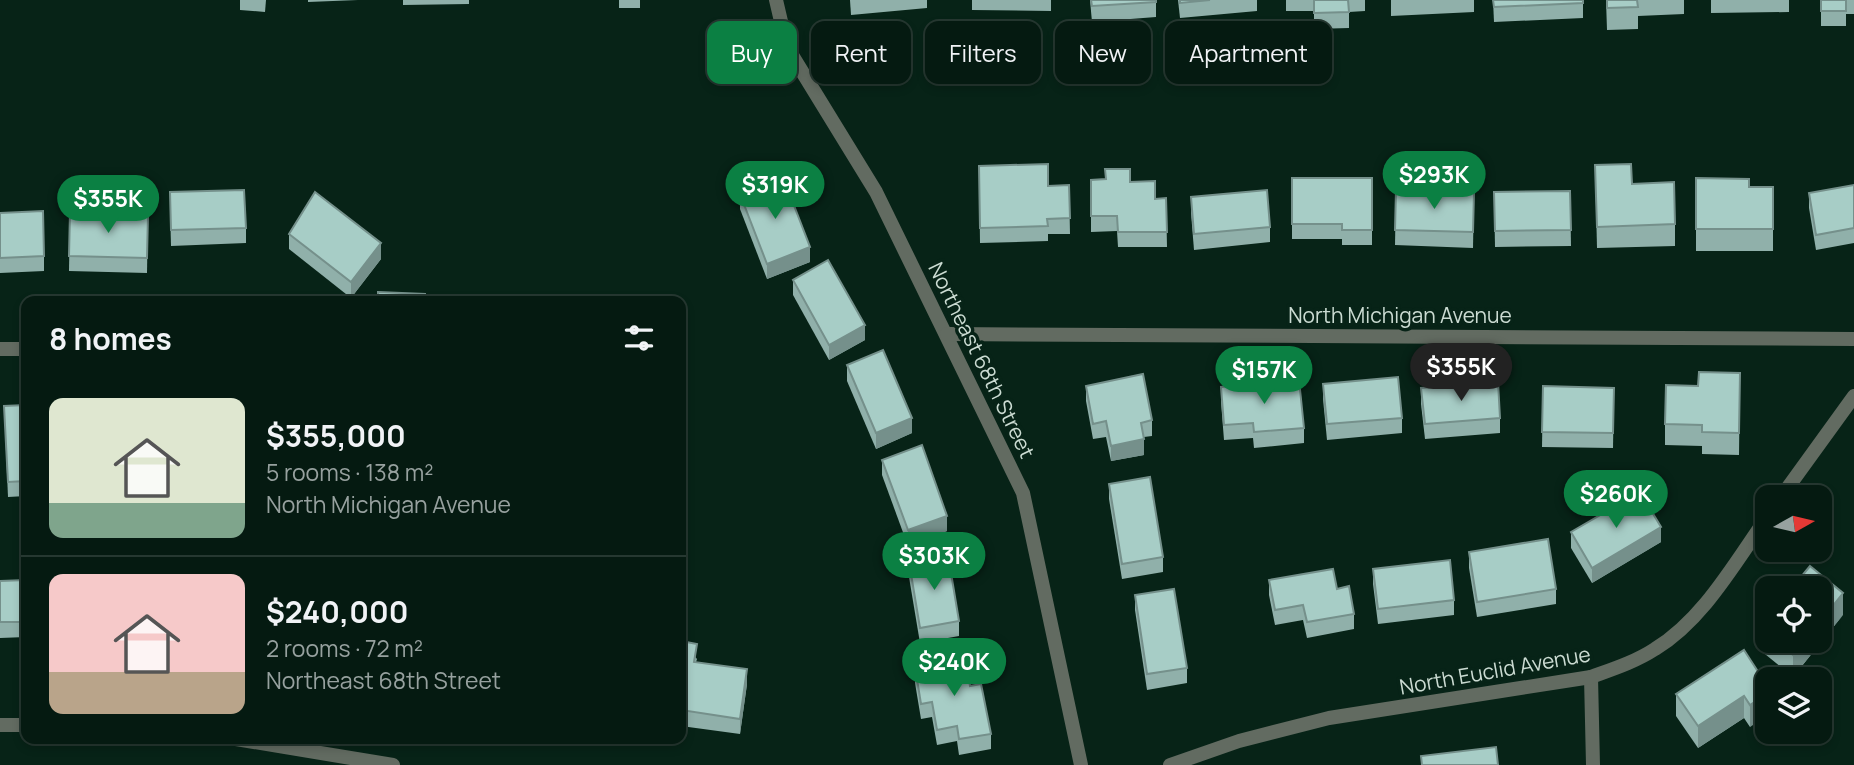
<!DOCTYPE html>
<html lang="en">
<head>
<meta charset="utf-8">
<style>
	body { margin:0; font-family:Manrope,sans-serif; background:#0e231a; color:#f1f3f6; height:100vh; display:flex; flex-direction:column; font-size:26px; white-space:nowrap }
	* { box-sizing:border-box; margin:0 }
	p { font-size:23px; color:#97a19f }
	.icon { flex:none; width:38px; height:38px; fill:none; stroke:currentColor; stroke-width:2; stroke-linecap:round; stroke-linejoin:round }
	.map { position:relative; flex:1; overflow:hidden }
	.drawer { position:absolute; left:21px; top:296px; width:665px; height:448px; display:flex; flex-direction:column; background:#051a11; border-radius:14px; box-shadow:0 4px 10px #0003,0 0 0 2px #263831 }
	.drawer>* { flex:none }
	.top-card { position:absolute; left:707px; top:21px; width:665px; height:63px; display:flex; gap:14px }
	.needle { width:46px; rotate:82deg }
	.fabs { position:absolute; left:1755px; top:485px; display:grid; gap:14px }
	.fabs a { display:grid; place-items:center; width:77px; height:77px; border-radius:14px; background:#051a11; box-shadow:0 4px 10px #0003,0 0 0 2px #263831; font-size:35px }
	.price { position:absolute; translate:-50% -60px; padding:0 16px; border-radius:24px; background:#0b8043; color:#fff; font-size:23px; line-height:46px; filter:drop-shadow(0 2px 4px #0008) }
	.price::after { content:''; position:absolute; left:50%; top:42px; width:21px; height:16px; margin-left:-10px; background:inherit; clip-path:polygon(0 0,100% 0,50% 100%) }
	.price.active { background:#222; color:#fff }
	ul { padding:0; list-style:none }
	li { display:flex; align-items:center; gap:21px; height:175px; padding:0 28px }
	li+li { border-top:2px solid #263831 }
	li span { display:grid; place-items:center; flex:none; width:196px; height:140px; border-radius:14px; color:#555 }
	li>.icon { margin-inline-start:auto }
	span .icon { width:84px; height:84px; fill:#fffc; stroke-width:1 }
	li b { font-size:30px }
	h2 { display:flex; justify-content:space-between; align-items:center; height:84px; padding:0 28px; font-size:30px }
	.pill { padding:0 24px; border-radius:14px; background:#051a11; box-shadow:0 4px 10px #0003,0 0 0 2px #263831; font-size:24px; line-height:63px }
	.pill.active { background:#0b8043; color:#fff }
	.map>svg:first-child { display:block }
	.lines { fill:none; stroke-linecap:round; stroke-linejoin:round }
	.street { stroke:#626b61; stroke-width:14 }
	.wall { fill:#90b0aa }
	.shaded-wall { fill:#75908b }
	.building { fill:#a7cdc6; stroke:#75908b; stroke-width:2 }
	.labels { text-anchor:middle; dominant-baseline:central; stroke-width:7; stroke-linejoin:round; paint-order:stroke }
	.street-label { font-size:21px; fill:#cbdbd2; stroke:#072317 }
</style>
</head>
<body>
<div class="map">
<svg width="1854" height="765" viewBox="0 0 1854 765">
	<rect width="100%" height="100%" fill="#072317"/>
	<g class="lines">
		<g class="street">
			<polyline points="776,0 787,47 876,192 1023,493 1081,765"/>
			<polyline points="947,334 1854,339"/>
			<polyline points="0,349 26,349"/>
			<polyline points="1781,497 1854,396"/>
			<polyline points="1591,677 1593,765"/>
			<polyline points="0,725 26,725"/>
			<polyline points="230,738 393,765"/>
			<path d="M 1170,765 L 1239,741 L 1329,718 L 1591,677 C 1613,669 1635,662 1655,649 C 1704,619 1735,562 1768,516"/>
		</g>
	</g>
	<g class="wall">
		<polygon points="240,0 266,0 265,12 240,10"/>
		<polygon points="308,0 358,0 308,2"/>
		<polygon points="403,0 469,0 469,4 403,5"/>
		<rect x="619" y="0" width="21" height="8"/>
		<polygon points="850,0 927,0 927,8 851,15"/>
		<polygon points="972,0 1051,0 1051,11 972,10"/>
		<polygon points="1090,0 1156,0 1156,17 1092,22"/>
		<polygon points="1178,0 1257,0 1257,11 1180,18"/>
		<polygon points="1286,0 1365,0 1365,11 1349,12 1349,28 1314,29 1314,11 1286,11"/>
		<polygon points="1391,0 1474,0 1474,12 1391,16"/>
		<polygon points="1493,0 1583,0 1583,18 1494,22"/>
		<polygon points="1606,0 1684,0 1684,14 1638,16 1638,29 1607,30"/>
		<polygon points="1711,0 1789,0 1789,12 1711,13"/>
		<polygon points="1821,0 1854,0 1854,14 1846,14 1846,26 1821,26"/>
		<polygon points="1595,165 1632,184 1675,224 1675,246 1597,248"/>
		<polygon points="979,166 1048,186 1069,185 1070,234 1048,234 1048,241 980,243"/>
		<polygon points="1292,178 1372,178 1372,245 1342,245 1342,239 1292,239"/>
		<polygon points="1696,178 1749,187 1773,187 1773,251 1696,251"/>
		<polygon points="1105,179 1130,182 1155,199 1166,198 1167,247 1118,247 1117,231 1091,232 1091,180"/>
		<polygon points="1854,185 1854,243 1816,250 1809,208 1809,193"/>
		<polygon points="1396,190 1474,192 1473,248 1395,245"/>
		<polygon points="1570,191 1571,246 1495,247 1494,192"/>
		<polygon points="740,194 810,262 767,279 740,209"/>
		<polygon points="1191,197 1270,227 1270,242 1194,250 1191,213"/>
		<polygon points="170,207 246,228 246,243 171,246"/>
		<polygon points="70,212 148,214 147,273 69,271"/>
		<polygon points="0,213 44,256 44,271 0,273"/>
		<polygon points="289,234 381,259 351,298 289,249"/>
		<polygon points="793,280 865,340 829,360 793,295"/>
		<polygon points="847,365 912,433 876,449 847,381"/>
		<polygon points="1740,373 1739,455 1702,454 1702,446 1665,445 1665,424 1698,386"/>
		<polygon points="1323,384 1402,418 1402,433 1327,440 1323,399"/>
		<polygon points="1086,386 1152,420 1152,436 1144,437 1144,455 1111,461 1106,437 1093,439 1086,401"/>
		<polygon points="1543,386 1614,388 1613,448 1542,447"/>
		<polygon points="1221,387 1304,428 1304,443 1254,448 1253,438 1224,440 1221,402"/>
		<polygon points="1421,388 1500,418 1500,433 1425,439 1421,404"/>
		<polygon points="26,405 26,496 8,497 4,406"/>
		<polygon points="882,460 947,531 908,546 882,475"/>
		<polygon points="1109,484 1163,557 1163,572 1122,579 1109,499"/>
		<polygon points="1571,532 1661,542 1592,583 1571,548"/>
		<polygon points="1469,552 1556,589 1556,604 1477,617 1469,568"/>
		<polygon points="909,562 959,621 959,636 920,643 909,577"/>
		<polygon points="1373,569 1454,600 1454,615 1378,624 1373,584"/>
		<polygon points="26,580 26,637 0,638 0,581"/>
		<polygon points="1269,580 1337,589 1354,614 1354,629 1307,638 1303,620 1275,625 1269,595"/>
		<polygon points="1135,595 1187,668 1187,683 1147,690 1135,610"/>
		<polygon points="1843,615 1793,677 1760,650 1760,628 1768,619 1768,640 1820,640"/>
		<polygon points="681,641 697,659 696,662 747,684 740,734 681,726"/>
		<polygon points="915,667 970,686 991,734 991,749 959,755 957,741 937,745 932,717 921,719 915,683"/>
		<polygon points="1768,687 1750,727 1744,718 1698,748 1676,716 1676,694"/>
	</g>
	<g class="shaded-wall">
		<polygon points="381,243 381,259 351,298 351,282"/>
		<polygon points="810,247 810,262 767,279 767,264"/>
		<polygon points="865,325 865,340 829,360 829,345"/>
		<polygon points="912,418 912,433 876,449 876,433"/>
		<polygon points="1144,439 1144,455 1111,461 1111,446"/>
		<polygon points="947,516 947,531 908,546 908,530"/>
		<polygon points="1661,527 1661,542 1592,583 1592,568"/>
		<polygon points="1843,593 1843,615 1793,677 1793,655 1805,640 1820,640 1820,622"/>
		<polygon points="747,669 747,684 740,734 740,719"/>
		<polygon points="1768,693 1768,715 1750,727 1750,705"/>
		<polygon points="1744,696 1744,718 1698,748 1698,726"/>
	</g>
	<g class="building">
		<polygon points="1091,0 1156,0 1156,2 1092,6"/>
		<polygon points="1180,0 1210,0 1180,3"/>
		<polygon points="1314,0 1348,0 1349,12 1314,13"/>
		<polygon points="1493,0 1583,0 1583,3 1494,7"/>
		<polygon points="1607,0 1637,0 1638,7 1607,8"/>
		<rect x="1821" y="0" width="25" height="11"/>
		<polygon points="1048,164 1048,186 1069,185 1070,218 1047,219 1048,226 980,228 979,166"/>
		<polygon points="1631,164 1632,184 1674,182 1675,224 1597,227 1595,165"/>
		<polygon points="1105,169 1130,169 1130,182 1155,181 1155,199 1166,198 1167,232 1118,232 1117,216 1091,216 1091,180 1106,179"/>
		<polygon points="783,177 810,247 767,264 740,194"/>
		<polygon points="1292,178 1372,178 1372,230 1342,230 1342,224 1292,224"/>
		<polygon points="1696,178 1749,179 1749,187 1773,187 1773,229 1696,229"/>
		<polygon points="1854,185 1854,228 1816,235 1809,193"/>
		<polygon points="244,190 246,228 171,230 170,192"/>
		<polygon points="1267,190 1270,227 1194,234 1191,197"/>
		<polygon points="1396,190 1474,192 1473,232 1395,230"/>
		<polygon points="1570,191 1571,230 1495,231 1494,192"/>
		<polygon points="315,192 381,243 351,282 289,234"/>
		<polygon points="43,211 44,256 0,258 0,213"/>
		<polygon points="70,212 148,214 147,258 69,256"/>
		<polygon points="828,260 865,325 829,345 793,280"/>
		<polygon points="378,292 425,294 425,301 378,301"/>
		<polygon points="883,350 912,418 876,433 847,365"/>
		<polygon points="1699,372 1740,373 1739,433 1702,432 1702,425 1665,424 1666,385 1698,386"/>
		<polygon points="1143,374 1152,420 1141,423 1144,439 1111,446 1106,421 1093,424 1086,386"/>
		<polygon points="1398,377 1402,418 1327,424 1323,384"/>
		<polygon points="1299,380 1304,428 1254,432 1253,423 1224,425 1221,387"/>
		<polygon points="1498,382 1500,418 1425,424 1421,388"/>
		<polygon points="1543,386 1614,388 1613,433 1542,432"/>
		<polygon points="26,405 26,481 8,482 4,406"/>
		<polygon points="922,445 947,516 908,530 882,460"/>
		<polygon points="1150,477 1163,557 1122,564 1109,484"/>
		<polygon points="1640,492 1661,527 1592,568 1571,532"/>
		<polygon points="1548,539 1556,589 1477,602 1469,552"/>
		<polygon points="948,555 959,621 920,628 909,562"/>
		<polygon points="1450,560 1454,600 1378,609 1373,569"/>
		<polygon points="1810,566 1843,593 1820,622 1820,588 1792,588"/>
		<polygon points="1333,569 1337,589 1349,586 1354,614 1307,622 1303,605 1275,610 1269,580"/>
		<polygon points="26,580 26,622 0,622 0,581"/>
		<polygon points="1174,589 1187,668 1147,674 1135,595"/>
		<polygon points="1768,619 1768,634 1760,628"/>
		<polygon points="1775,640 1805,640 1793,655"/>
		<polygon points="681,641 697,644 694,662 747,669 740,719 681,710"/>
		<polygon points="1744,650 1768,687 1768,693 1750,705 1744,696 1698,726 1676,694"/>
		<polygon points="965,658 970,686 981,684 991,734 959,739 957,726 937,730 932,702 921,704 915,667"/>
		<polygon points="1496,747 1498,765 1422,765 1421,756"/>
	</g>
	<g class="labels">
		<g class="street-label">
			<text x="1400" y="315">North Michigan Avenue</text>
			<text transform="translate(982 360) rotate(64)">Northeast 68th Street</text>
			<text transform="translate(1495 670) rotate(-10)">North Euclid Avenue</text>
		</g>
	</g>
</svg>
<div class="fabs">
<a><svg class="needle" viewBox="-14 -14 28 28"><path d="M0-13l5 13h-10z" fill="#e53935"/><path d="M0 13l5-13h-10z" fill="#97a19f"/></svg></a>
<a><svg class="icon" aria-label="locate" viewBox="0 0 24 24"><circle cx="12" cy="12" r="6"/><path d="M12 2v4M12 18v4M2 12h4M18 12h4"/></svg></a>
<a><svg class="icon" aria-label="layers" viewBox="0 0 24 24"><path d="M12 4l9 5-9 5-9-5zM3 14l9 5 9-5"/></svg></a>
</div>
<b class="price" style="left:1434px;top:211px">$293K</b>
<b class="price" style="left:775px;top:221px">$319K</b>
<b class="price" style="left:108px;top:235px">$355K</b>
<b class="price active" style="left:1461px;top:403px">$355K</b>
<b class="price" style="left:1264px;top:406px">$157K</b>
<b class="price" style="left:1616px;top:530px">$260K</b>
<b class="price" style="left:934px;top:592px">$303K</b>
<b class="price" style="left:954px;top:698px">$240K</b>
<div class="top-card">
<a class="pill active">Buy</a>
<a class="pill">Rent</a>
<a class="pill">Filters</a>
<a class="pill">New</a>
<a class="pill">Apartment</a>
</div>
<section class="drawer">
<h2>8 homes<svg class="icon" aria-label="filters" viewBox="0 0 24 24"><path d="M4 7h16M4 17h16"/><circle cx="9" cy="7" r="2"/><circle cx="15" cy="17" r="2"/></svg></h2>
<ul>
<li><span style="background:linear-gradient(#dfe7d0 75%,#7fa58c 0)"><svg class="icon" aria-label="home" viewBox="0 0 24 24"><path d="M3 11l9-7 9 7M6 9v11h12V9"/></svg></span><div><b>$355,000</b><p>5 rooms · 138 m²</p><p>North Michigan Avenue</p></div></li>
<li><span style="background:linear-gradient(#f6c9c9 70%,#b9a48a 0)"><svg class="icon" aria-label="home" viewBox="0 0 24 24"><path d="M3 11l9-7 9 7M6 9v11h12V9"/></svg></span><div><b>$240,000</b><p>2 rooms · 72 m²</p><p>Northeast 68th Street</p></div></li>
</ul>
</section>
</div>
</body>
</html>
